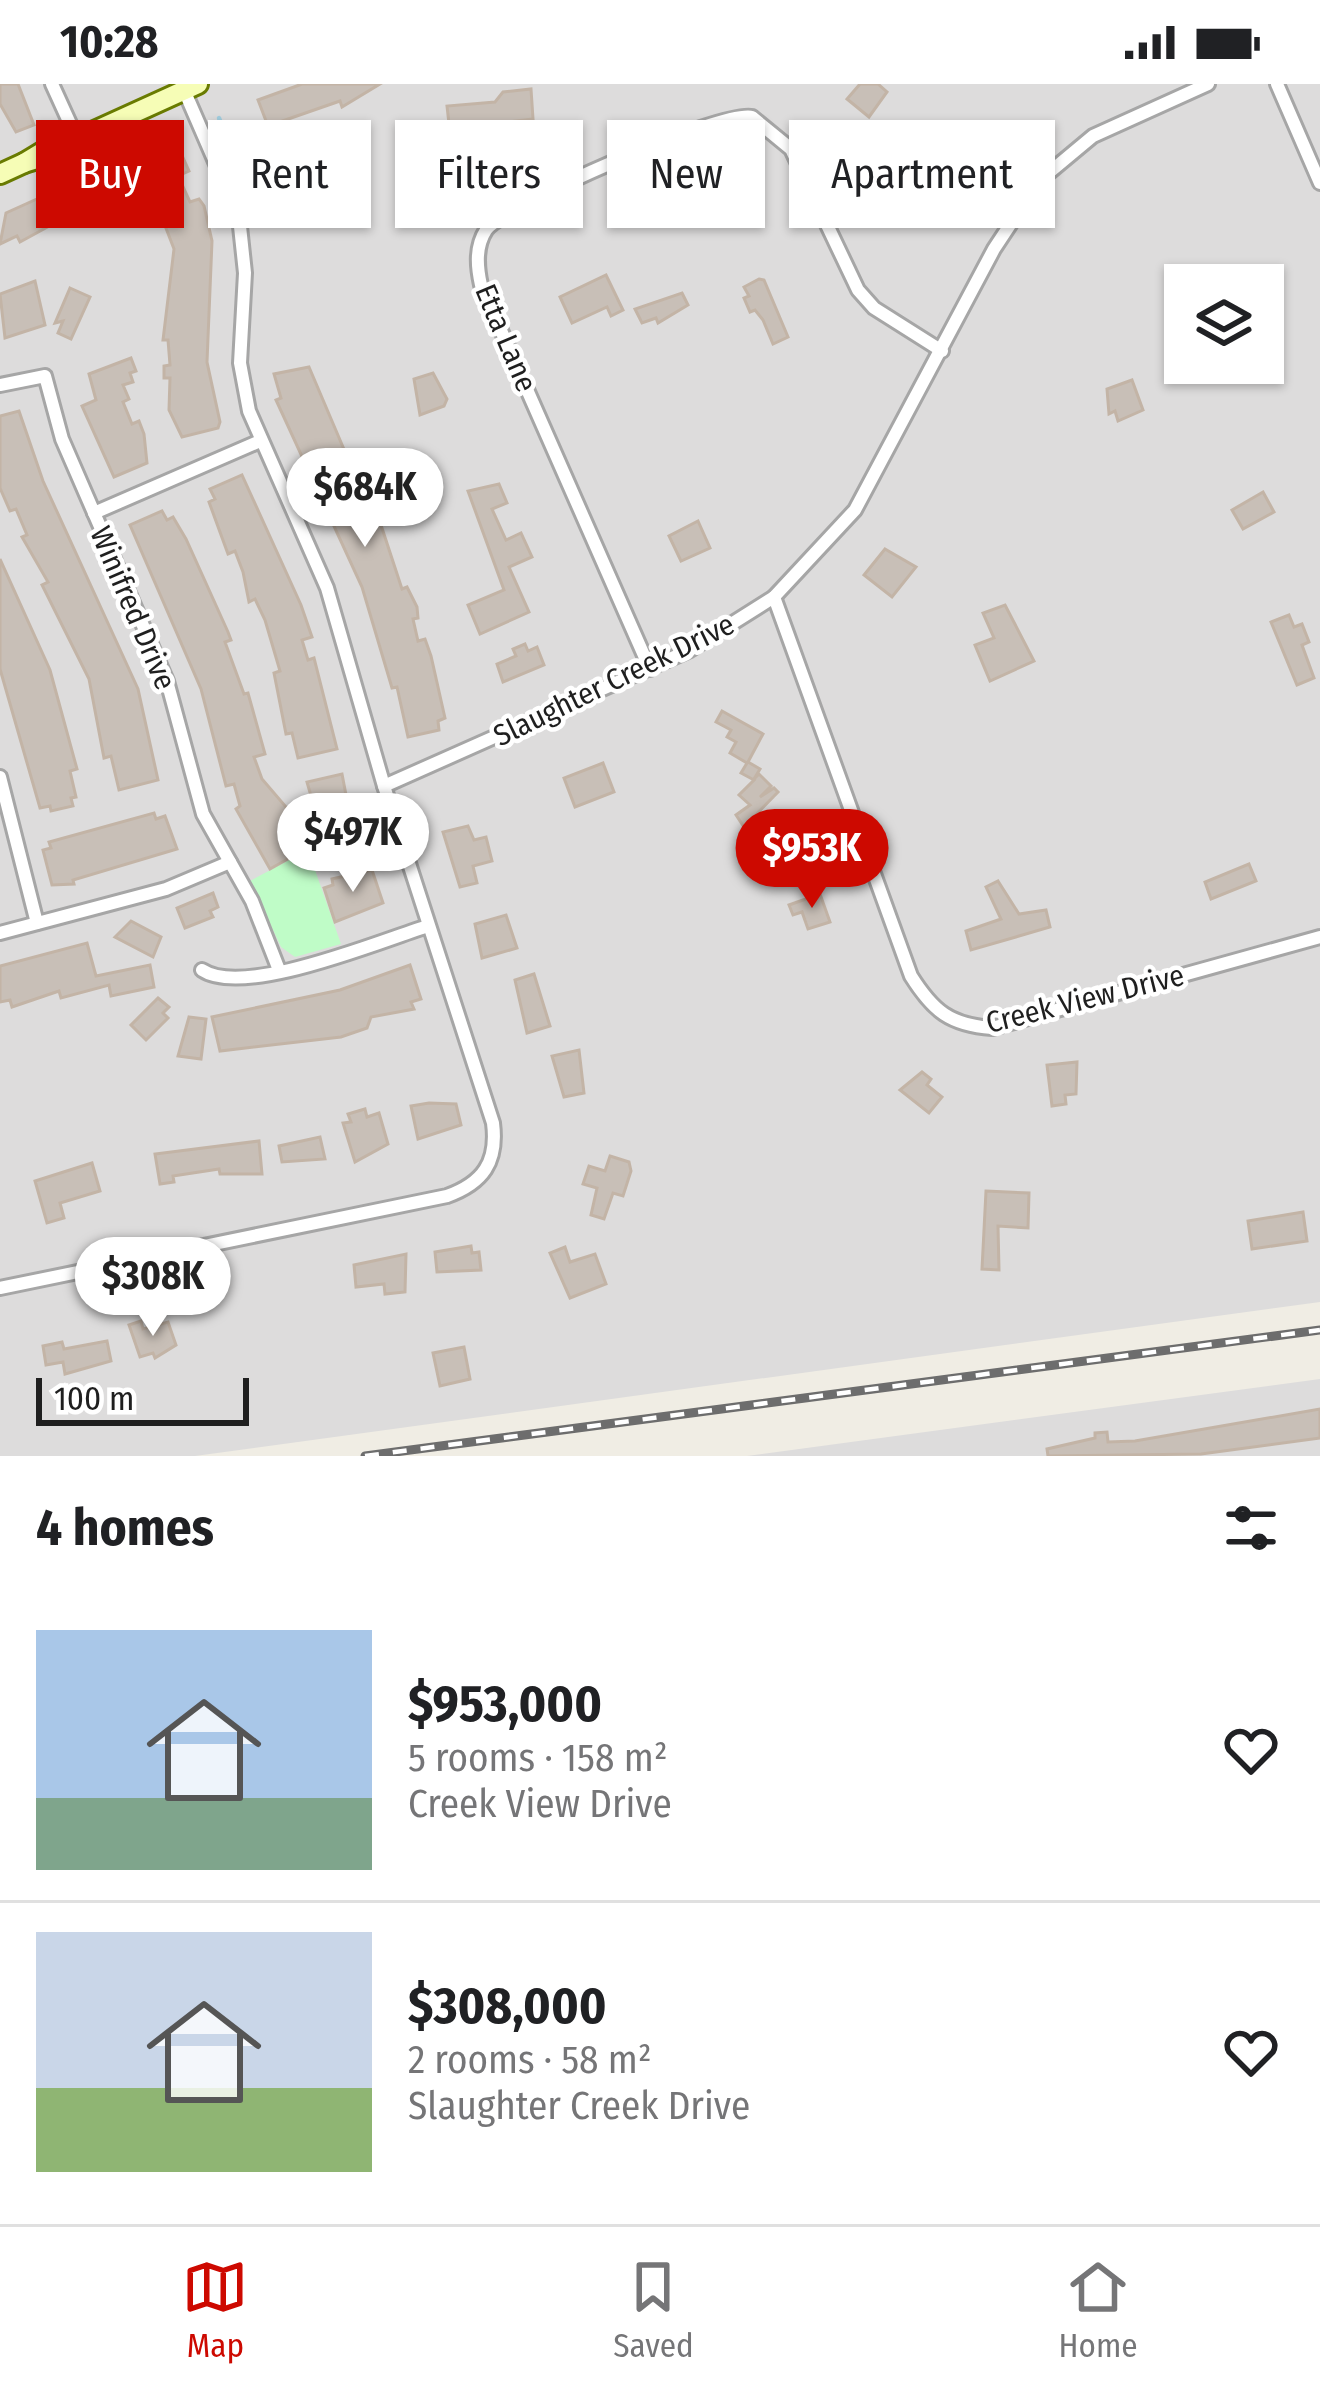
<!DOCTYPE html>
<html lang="en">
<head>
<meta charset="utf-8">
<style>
	body { margin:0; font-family:"Fira Sans Condensed",sans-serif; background:#f2f2f2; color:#202124; height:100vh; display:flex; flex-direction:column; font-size:45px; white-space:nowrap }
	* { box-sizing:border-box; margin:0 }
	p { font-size:39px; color:#757577 }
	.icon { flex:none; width:66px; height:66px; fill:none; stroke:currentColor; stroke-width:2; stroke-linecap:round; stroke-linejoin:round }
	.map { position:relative; height:1372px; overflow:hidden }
	.sheet { display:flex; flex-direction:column; background:#fff; flex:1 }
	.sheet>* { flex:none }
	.guide { position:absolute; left:36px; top:36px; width:1248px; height:108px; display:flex; gap:24px }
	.buttons { position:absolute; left:1164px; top:180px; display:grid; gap:24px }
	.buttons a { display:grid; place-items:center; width:120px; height:120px; border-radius:0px; background:#fff; box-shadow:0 3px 9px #0004; font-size:60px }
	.scale { position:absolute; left:36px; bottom:30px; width:213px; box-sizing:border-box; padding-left:12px; border:6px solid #1f1f1f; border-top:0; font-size:33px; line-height:42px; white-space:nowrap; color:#1f1f1f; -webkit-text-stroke:9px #fff; paint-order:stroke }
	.price { position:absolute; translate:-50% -102px; padding:0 27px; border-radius:42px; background:#fff; color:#222; font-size:39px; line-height:78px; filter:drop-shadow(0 3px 6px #0008) }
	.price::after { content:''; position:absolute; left:50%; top:72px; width:36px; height:27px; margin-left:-18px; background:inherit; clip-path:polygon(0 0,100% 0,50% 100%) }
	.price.current { background:#cd0900; color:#fff }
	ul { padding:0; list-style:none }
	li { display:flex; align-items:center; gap:36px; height:300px; padding:0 36px }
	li+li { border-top:3px solid #e0e0e0 }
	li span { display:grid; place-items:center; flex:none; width:336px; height:240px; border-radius:0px; color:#555 }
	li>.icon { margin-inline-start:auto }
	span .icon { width:144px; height:144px; fill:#fffc; stroke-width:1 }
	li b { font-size:51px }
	h2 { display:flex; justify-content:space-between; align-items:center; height:144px; padding:0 36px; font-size:51px }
	.tag { padding:0 42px; border-radius:0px; background:#fff; box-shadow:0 3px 9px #0004; font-size:42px; line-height:108px }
	.tag.current { background:#cd0900; color:#fff }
	.status { display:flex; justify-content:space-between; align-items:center; height:84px; padding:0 60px; background:#fff; direction:ltr }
	.status svg { height:33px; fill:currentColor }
	.tabs { display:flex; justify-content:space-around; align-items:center; height:168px; border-top:3px solid #e0e0e0; background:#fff; font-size:33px; color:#757577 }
	.tabs a { display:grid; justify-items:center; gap:6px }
	.tabs .current { color:#cd0900 }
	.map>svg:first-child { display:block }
	.residential { fill:#dddcdc; fill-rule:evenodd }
	.park { fill:#bffcc7 }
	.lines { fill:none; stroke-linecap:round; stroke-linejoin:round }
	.stream { stroke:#a3cfe0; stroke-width:4.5 }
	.building { fill:#c8bfb7; stroke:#c3b4a6; stroke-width:3 }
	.street-casing { stroke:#a6a6a6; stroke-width:18 }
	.secondary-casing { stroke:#697b00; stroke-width:24 }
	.street { stroke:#fff; stroke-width:12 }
	.secondary { stroke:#f6fdb6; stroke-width:18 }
	.rail-casing { stroke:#6d6d6d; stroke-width:9 }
	.rail { stroke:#fff; stroke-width:4.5; stroke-dasharray:14; stroke-linecap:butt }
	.labels { text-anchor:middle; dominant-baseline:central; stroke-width:9; stroke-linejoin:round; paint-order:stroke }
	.street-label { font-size:30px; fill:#1f1f1f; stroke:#fff }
</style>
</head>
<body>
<div class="status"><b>10:28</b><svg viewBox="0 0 49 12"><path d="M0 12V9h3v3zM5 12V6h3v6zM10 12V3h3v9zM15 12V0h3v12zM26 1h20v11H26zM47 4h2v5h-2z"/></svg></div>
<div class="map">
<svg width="1320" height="1372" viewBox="0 0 1320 1372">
	<rect width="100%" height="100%" fill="#f0ede4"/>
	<g class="residential">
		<path d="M 0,0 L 1320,0 L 1320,1218 L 195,1372 L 0,1372 ZM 1185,201 L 1263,201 L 1263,279 L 1185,279 Z"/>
		<polygon points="1320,1295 1320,1372 747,1372"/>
	</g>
	<polygon class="park" points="308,766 341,860 295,873 281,863 250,797"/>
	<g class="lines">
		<polyline class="stream" points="219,34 246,108"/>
	</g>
	<g class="building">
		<polygon points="0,0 18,0 34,41 16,48 0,20"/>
		<polygon points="302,0 380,0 342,23 340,17 268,42 258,16"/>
		<polygon points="860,0 878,0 887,8 869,33 847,15"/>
		<polygon points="531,5 533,35 482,41 483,50 471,51 472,64 452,66 447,22 495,18 503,8"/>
		<polygon points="176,58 189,87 178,92 190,118 199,115 204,122 212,157 207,278 220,338 218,344 182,353 169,326 170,294 164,294 164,282 170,281 168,256 163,256 174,165 164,139 170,136 167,127 173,125 157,91 125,105 128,111 106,122 78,133 75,128 20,158 17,152 0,160 6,129 161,59"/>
		<polygon points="704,92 717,127 703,134 683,104"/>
		<polygon points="606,191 623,226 611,232 607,223 572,239 560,213"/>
		<polygon points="759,195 764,196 788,253 773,260 763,236 755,226 750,228 744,214 749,212 744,203"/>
		<polygon points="35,197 45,241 5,254 0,210"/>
		<polygon points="70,204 90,213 71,255 58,249 63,237 55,239"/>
		<polygon points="682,209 688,221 658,239 656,234 642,239 635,225"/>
		<polygon points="131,274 136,287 130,289 133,298 123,301 129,315 123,318 132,340 139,337 144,350 147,379 114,393 82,322 96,316 89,290"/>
		<polygon points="309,283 371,429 393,420 390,413 401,408 409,426 380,438 402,505 407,503 417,523 418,534 413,535 418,557 425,555 431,572 445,634 438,637 439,646 408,653 397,603 392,604 362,503 276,316 281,314 274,290"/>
		<polygon points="433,289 447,315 444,322 420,331 414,295"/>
		<polygon points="1132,296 1143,326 1118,337 1115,327 1109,330 1107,305"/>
		<polygon points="19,327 43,397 138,605 158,696 119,706 111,672 104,674 89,595 42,501 48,498 22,453 27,451 16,425 10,427 0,404 0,332"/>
		<polygon points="242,391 301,521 312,553 302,556 308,576 314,574 337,665 298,674 292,649 286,650 274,589 280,587 265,536 255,515 249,518 243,488 235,467 228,470 209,418 215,415 210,405"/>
		<polygon points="499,400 507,419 492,425 506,456 521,449 532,473 509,483 529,528 480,550 468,521 504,506 468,407"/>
		<polygon points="1263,408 1274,428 1243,445 1232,426"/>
		<polygon points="162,427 167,436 173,433 186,455 228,548 231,556 225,558 244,610 248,609 265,670 254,673 262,695 292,730 309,763 270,785 236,725 240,722 234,700 226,702 201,605 130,441"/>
		<polygon points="698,437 710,464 681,477 669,452"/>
		<polygon points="885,465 916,483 892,513 864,491"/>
		<polygon points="0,475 50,586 77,685 70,687 76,713 71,714 73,722 51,727 50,722 40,724 0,585"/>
		<polygon points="1005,521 1034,577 990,597 975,561 994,554 983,529"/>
		<polygon points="1289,531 1294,543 1302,540 1309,558 1302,561 1314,594 1297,601 1271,538"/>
		<polygon points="525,560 528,567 537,563 544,581 503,598 497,580 516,572 513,565"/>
		<polygon points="722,627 763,650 748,678 760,685 754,695 759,690 771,702 760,713 774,704 778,708 744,743 736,731 750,721 739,711 754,696 741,689 747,679 730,669 736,658 727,653 731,646 716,638"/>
		<polygon points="603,679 614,708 575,723 564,694"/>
		<polygon points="342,690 346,711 313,719 307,698"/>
		<polygon points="154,729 156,735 165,732 177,765 73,796 74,800 52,801 43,766 51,764 49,758"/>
		<polygon points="468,742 474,756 486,753 492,777 473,782 477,799 460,803 443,748"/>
		<polygon points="1249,780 1256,797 1211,815 1205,798"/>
		<polygon points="372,786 383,819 335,838 324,804 333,801 332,795"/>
		<polygon points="998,797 1019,830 1046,826 1050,843 971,866 966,847 1001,835 986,803"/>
		<polygon points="213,809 218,823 210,827 213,833 185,844 177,824"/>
		<polygon points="820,810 830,838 808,845 802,828 793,831 789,821"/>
		<polygon points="506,831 517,864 482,874 475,840"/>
		<polygon points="131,837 161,853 153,873 115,853"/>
		<polygon points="87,859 96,892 150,881 154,903 111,912 109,901 61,914 59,907 12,923 10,916 0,918 0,882"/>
		<polygon points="410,881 421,915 411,918 414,925 371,933 367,944 341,953 220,967 212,933 340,906"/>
		<polygon points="534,890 550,942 527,949 515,896"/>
		<polygon points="158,914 169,923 163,929 168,934 146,956 131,941"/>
		<polygon points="189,933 206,935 201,975 178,972"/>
		<polygon points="579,966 584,1009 564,1013 552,972"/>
		<polygon points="1077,978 1076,1010 1065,1011 1066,1020 1052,1022 1047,981"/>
		<polygon points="922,988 931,995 927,1001 942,1013 929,1029 900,1006"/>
		<polygon points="429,1019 456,1020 461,1041 418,1055 411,1022"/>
		<polygon points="365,1025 367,1033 379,1029 388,1060 355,1078 343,1039 351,1038 348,1030"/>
		<polygon points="320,1053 325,1075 282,1078 279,1062"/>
		<polygon points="259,1057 262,1090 220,1090 219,1085 173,1092 174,1098 160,1100 155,1070"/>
		<polygon points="610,1072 629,1078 631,1087 623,1112 613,1109 604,1135 591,1131 597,1104 583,1100 589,1082 605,1087"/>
		<polygon points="92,1079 100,1107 60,1119 64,1134 47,1139 35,1097"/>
		<polygon points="986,1107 1029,1109 1028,1144 998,1142 999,1186 982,1185"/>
		<polygon points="1303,1128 1307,1157 1252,1165 1248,1137"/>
		<polygon points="471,1162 472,1169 479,1168 481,1186 437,1188 435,1168"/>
		<polygon points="565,1163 570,1178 595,1170 606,1200 570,1214 550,1169"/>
		<polygon points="406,1170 405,1208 385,1210 384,1200 356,1203 354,1181"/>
		<polygon points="141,1237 143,1245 168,1238 176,1261 155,1274 153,1269 140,1273 129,1241"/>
		<polygon points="107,1257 111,1277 65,1290 63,1278 46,1281 43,1262 62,1258 64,1265"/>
		<polygon points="464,1263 470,1295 440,1302 433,1269"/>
		<polygon points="1320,1325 1320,1354 1201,1370 1048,1372 1047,1365 1095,1354 1095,1349 1107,1348 1108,1358 1135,1357"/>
	</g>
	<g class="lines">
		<g class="street-casing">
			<g id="street">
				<polyline points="52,0 77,55"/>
				<polyline points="1277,0 1320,99"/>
				<polyline points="184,6 239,133 245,189 240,279 249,327 327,504 384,702"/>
				<polyline points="0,301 45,292 62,355 167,597 203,730 252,817 279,886"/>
				<polyline points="94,429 260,357"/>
				<path d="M 774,513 L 911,892 C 933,927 950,941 992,944 L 1320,853"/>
				<path d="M 650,585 L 481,201 C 477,183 475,163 486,146 C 504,121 724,25 752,33 L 791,65 L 858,206 L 874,224 L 942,267"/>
				<polyline points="0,693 37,839"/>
				<polyline points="0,849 166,805 230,778"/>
				<path d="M 202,886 C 244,914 380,857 428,842"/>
				<path d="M 0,1204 L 447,1112 C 483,1099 498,1078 493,1039 L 384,702 L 690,566 L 774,513 L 855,426 L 994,165 L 1039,97 L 1093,52 L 1208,0"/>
			</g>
		</g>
		<g class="secondary-casing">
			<g id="secondary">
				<polyline points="77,55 67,66 24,79 62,56 77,55 198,0"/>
				<polyline points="0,90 24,79"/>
			</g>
		</g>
		<use href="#street" class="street"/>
		<use href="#secondary" class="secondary"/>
		<g class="rail-casing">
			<polyline id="rail" points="365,1372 1320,1246"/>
		</g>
		<use href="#rail" class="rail"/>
	</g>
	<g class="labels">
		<g class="street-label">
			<text transform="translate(506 254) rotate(67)">Etta Lane</text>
			<text transform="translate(133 524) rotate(67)">Winifred Drive</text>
			<text transform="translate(614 596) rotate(-26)">Slaughter Creek Drive</text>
			<text transform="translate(1085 915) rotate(-14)">Creek View Drive</text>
		</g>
	</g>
</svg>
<div class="buttons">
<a><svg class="icon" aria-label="layers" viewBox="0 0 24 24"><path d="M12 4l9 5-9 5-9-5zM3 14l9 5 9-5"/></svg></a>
</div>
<div class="scale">100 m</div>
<b class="price" style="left:365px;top:466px">$684K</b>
<b class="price" style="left:353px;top:811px">$497K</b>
<b class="price current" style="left:812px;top:827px">$953K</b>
<b class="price" style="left:153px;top:1255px">$308K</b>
<div class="guide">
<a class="tag current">Buy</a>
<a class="tag">Rent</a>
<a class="tag">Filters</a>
<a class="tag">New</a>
<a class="tag">Apartment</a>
</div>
</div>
<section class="sheet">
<h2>4 homes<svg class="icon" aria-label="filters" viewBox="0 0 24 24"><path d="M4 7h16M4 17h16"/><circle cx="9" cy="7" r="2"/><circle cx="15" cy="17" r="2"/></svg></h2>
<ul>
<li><span style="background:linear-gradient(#a9c7e8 70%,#7fa58c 0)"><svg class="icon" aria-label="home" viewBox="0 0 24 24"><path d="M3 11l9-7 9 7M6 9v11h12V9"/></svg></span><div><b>$953,000</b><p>5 rooms · 158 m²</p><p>Creek View Drive</p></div><svg class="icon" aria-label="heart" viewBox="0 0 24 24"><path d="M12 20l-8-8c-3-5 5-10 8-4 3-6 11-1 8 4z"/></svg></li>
<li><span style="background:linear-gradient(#c9d6e8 65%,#8fb573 0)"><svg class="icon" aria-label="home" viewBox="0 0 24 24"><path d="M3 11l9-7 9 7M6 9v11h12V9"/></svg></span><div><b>$308,000</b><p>2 rooms · 58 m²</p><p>Slaughter Creek Drive</p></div><svg class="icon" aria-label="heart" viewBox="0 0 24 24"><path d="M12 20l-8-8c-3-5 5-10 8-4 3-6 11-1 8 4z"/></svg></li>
</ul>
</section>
<nav class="tabs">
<a class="current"><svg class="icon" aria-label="map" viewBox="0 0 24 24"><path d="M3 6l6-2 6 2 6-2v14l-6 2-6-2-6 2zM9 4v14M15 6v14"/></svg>Map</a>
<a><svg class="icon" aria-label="saved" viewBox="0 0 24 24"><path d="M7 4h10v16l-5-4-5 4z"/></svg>Saved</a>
<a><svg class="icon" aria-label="home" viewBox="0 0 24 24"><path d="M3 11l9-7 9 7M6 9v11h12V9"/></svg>Home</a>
</nav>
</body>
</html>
